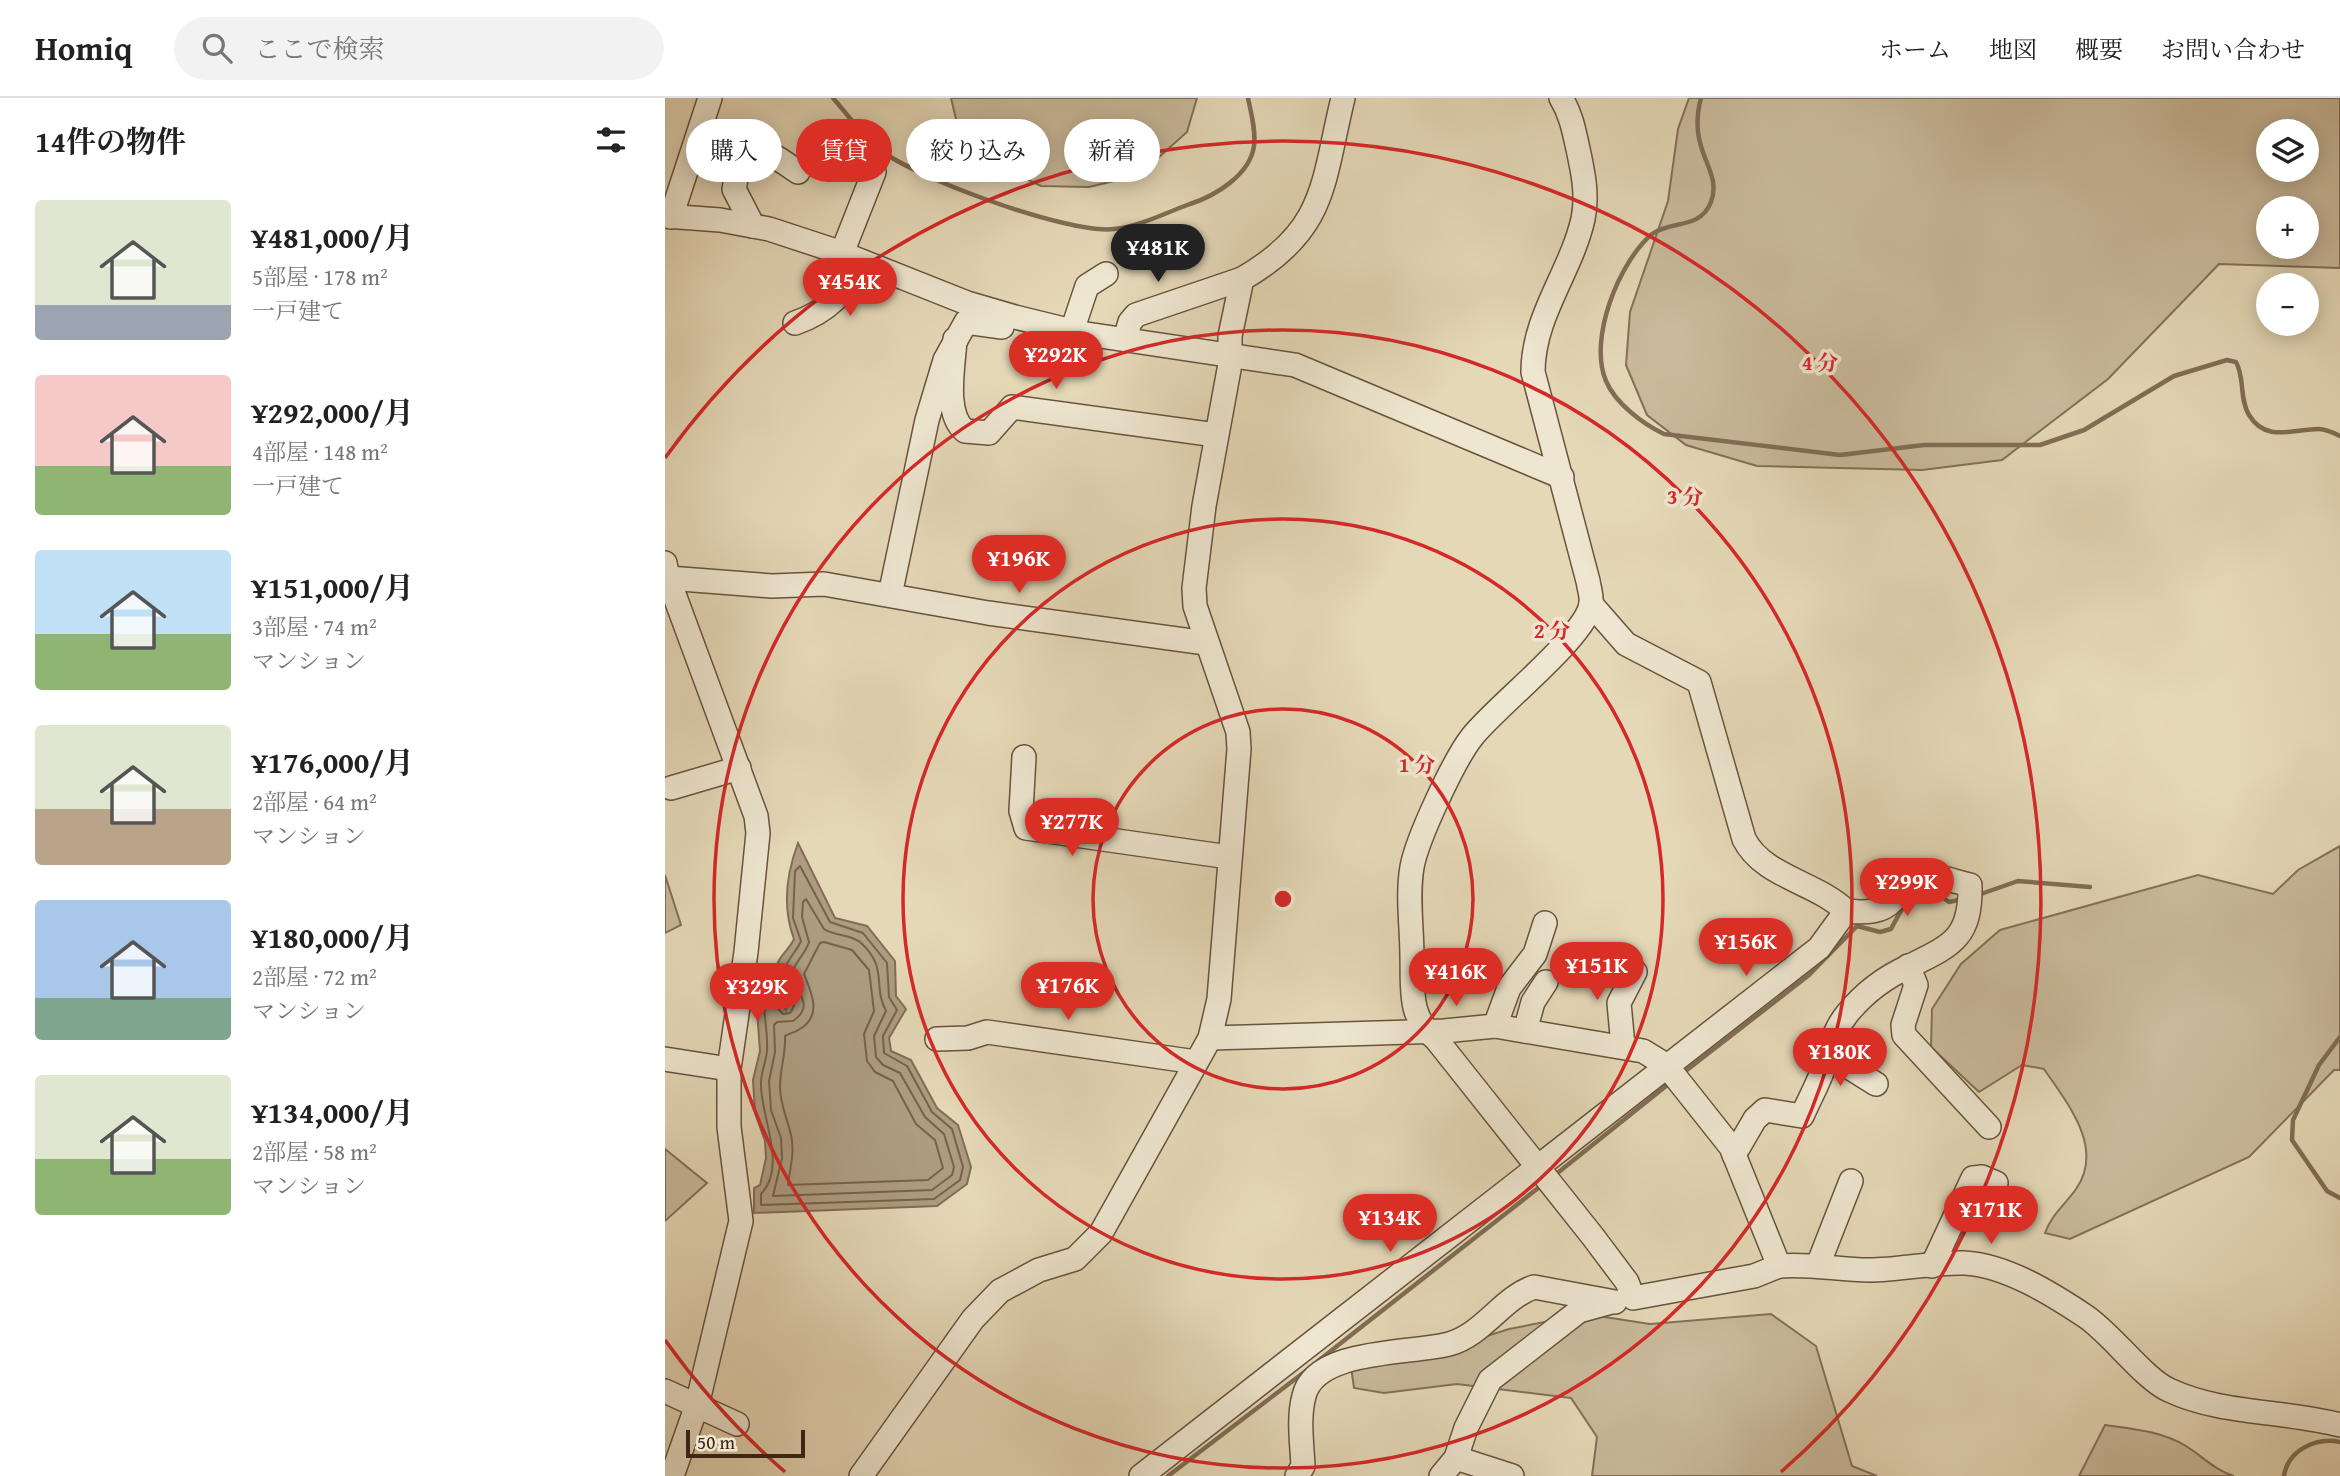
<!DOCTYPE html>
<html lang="ja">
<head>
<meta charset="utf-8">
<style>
	body { margin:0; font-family:"Gentium Book Plus","Noto Serif JP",serif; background:#f2f2f2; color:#222; height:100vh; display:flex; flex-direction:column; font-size:26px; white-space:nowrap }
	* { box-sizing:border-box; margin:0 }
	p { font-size:23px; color:#767676 }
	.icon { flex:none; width:38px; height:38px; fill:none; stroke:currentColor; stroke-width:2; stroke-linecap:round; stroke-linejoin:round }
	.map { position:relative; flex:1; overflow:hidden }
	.drawer { display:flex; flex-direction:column; background:#fff; width:665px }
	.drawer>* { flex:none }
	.banner { position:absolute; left:21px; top:21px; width:665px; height:63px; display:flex; gap:14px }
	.tools { position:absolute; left:1591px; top:21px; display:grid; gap:14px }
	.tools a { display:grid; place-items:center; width:63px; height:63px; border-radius:50%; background:#fff; box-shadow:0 4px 18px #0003; font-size:35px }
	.scale { position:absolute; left:21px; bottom:18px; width:119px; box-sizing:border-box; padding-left:7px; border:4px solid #3f2715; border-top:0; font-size:19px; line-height:24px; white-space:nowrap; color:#3f2715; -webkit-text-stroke:5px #eee6d0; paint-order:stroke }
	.price { position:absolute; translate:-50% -60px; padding:0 16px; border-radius:24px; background:#d93025; color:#fff; font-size:23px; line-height:46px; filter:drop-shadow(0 2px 4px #0008) }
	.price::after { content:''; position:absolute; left:50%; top:42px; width:21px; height:16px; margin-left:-10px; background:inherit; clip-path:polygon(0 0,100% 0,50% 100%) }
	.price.selected { background:#222; color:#fff }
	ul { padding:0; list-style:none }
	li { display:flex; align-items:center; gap:21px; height:175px; padding:0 35px }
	li span { display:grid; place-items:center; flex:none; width:196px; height:140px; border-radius:7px; color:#555 }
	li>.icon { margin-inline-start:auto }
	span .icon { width:84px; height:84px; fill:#fffc; stroke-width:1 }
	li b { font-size:30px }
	h2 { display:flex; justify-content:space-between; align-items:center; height:84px; padding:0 35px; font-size:30px }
	.chip { padding:0 24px; border-radius:32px; background:#fff; box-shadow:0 4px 18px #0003; font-size:24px; line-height:63px }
	.chip.selected { background:#d93025; color:#fff }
	header { display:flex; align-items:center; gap:42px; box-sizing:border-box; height:98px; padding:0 35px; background:#fff; border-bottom:2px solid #e0e0e0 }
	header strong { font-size:33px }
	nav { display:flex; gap:38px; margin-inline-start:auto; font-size:24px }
	.search { width:490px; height:63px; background:#f2f2f2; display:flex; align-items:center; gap:18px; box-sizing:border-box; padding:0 24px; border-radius:38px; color:#767676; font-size:26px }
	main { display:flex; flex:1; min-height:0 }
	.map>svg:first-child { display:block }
	.green { fill:#c9ba9b; stroke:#847058; stroke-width:2; fill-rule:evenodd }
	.water { fill:#ad9c80; stroke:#816d55; stroke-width:2 }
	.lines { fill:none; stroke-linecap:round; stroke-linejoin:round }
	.shore { stroke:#76624a; stroke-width:2 }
	.stream { stroke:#816d55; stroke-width:4.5 }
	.minor-casing { stroke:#68533e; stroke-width:26 }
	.minor { stroke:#eee6d0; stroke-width:23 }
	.ring { fill:none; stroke:#d62828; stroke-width:3.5 }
	.centre { fill:#d62828; stroke:#eee6d0; stroke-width:3.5 }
	.ring-label { font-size:21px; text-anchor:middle; font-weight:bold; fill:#d62828; stroke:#eee6d0; stroke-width:7; stroke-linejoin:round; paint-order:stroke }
</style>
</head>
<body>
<header>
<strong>Homiq</strong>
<div class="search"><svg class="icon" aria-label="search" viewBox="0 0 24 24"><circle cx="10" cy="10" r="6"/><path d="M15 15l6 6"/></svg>ここで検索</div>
<nav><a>ホーム</a><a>地図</a><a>概要</a><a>お問い合わせ</a></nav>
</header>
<main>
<section class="drawer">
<h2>14件の物件<svg class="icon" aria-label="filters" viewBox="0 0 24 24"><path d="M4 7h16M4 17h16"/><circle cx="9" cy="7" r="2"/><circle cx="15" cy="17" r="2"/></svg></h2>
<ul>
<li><span style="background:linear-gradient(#dfe7d0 75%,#9aa5b1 0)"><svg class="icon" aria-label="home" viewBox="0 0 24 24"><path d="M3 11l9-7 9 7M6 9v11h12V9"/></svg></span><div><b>¥481,000/月</b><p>5部屋 · 178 m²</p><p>一戸建て</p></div></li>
<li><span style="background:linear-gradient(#f6c9c9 65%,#8fb573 0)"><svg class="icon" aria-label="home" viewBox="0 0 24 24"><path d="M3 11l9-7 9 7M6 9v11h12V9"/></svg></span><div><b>¥292,000/月</b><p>4部屋 · 148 m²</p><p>一戸建て</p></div></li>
<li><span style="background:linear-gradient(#bfe0f5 60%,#8fb573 0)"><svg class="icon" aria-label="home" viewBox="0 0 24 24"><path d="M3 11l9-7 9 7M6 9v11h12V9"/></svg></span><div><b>¥151,000/月</b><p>3部屋 · 74 m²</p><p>マンション</p></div></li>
<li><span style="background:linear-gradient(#dfe7d0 60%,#b9a48a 0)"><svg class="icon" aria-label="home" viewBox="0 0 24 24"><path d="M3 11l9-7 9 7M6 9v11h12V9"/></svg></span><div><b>¥176,000/月</b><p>2部屋 · 64 m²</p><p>マンション</p></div></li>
<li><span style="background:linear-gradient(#a9c7e8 70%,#7fa58c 0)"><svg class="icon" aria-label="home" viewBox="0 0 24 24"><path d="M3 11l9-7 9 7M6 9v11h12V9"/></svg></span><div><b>¥180,000/月</b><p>2部屋 · 72 m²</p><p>マンション</p></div></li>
<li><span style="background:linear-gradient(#dfe7d0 60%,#8fb573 0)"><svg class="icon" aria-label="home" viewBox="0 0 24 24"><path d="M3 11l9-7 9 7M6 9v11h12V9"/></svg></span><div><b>¥134,000/月</b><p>2部屋 · 58 m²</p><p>マンション</p></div></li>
</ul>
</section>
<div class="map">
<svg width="1675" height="1378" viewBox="0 0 1675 1378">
	<rect width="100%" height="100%" fill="#e5d8b7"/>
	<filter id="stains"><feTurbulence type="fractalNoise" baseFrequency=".00286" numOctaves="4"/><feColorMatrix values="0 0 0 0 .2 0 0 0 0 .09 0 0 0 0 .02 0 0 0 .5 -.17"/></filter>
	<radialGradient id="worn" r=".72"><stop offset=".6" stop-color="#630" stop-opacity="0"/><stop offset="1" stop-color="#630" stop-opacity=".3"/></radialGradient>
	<g class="green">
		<polygon points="286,0 532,0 522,34 474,77 424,89 376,88 326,64 291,21"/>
		<path d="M 1024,0 L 1675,0 L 1675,170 L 1554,166 L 1443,281 L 1337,362 L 1257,372 L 1092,368 L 1021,347 L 982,317 L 961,267 L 965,214 L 1003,103 L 1013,31 ZM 1603,33 L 1642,33 L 1642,72 L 1603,72 ZM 1603,110 L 1642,110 L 1642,149 L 1603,149 Z"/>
		<path d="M 1675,748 L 1675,972 L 1669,972 L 1584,1059 L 1405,1141 L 1380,1135 C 1387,1116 1399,1108 1411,1091 C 1440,1050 1402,1005 1379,971 L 1357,967 L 1314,994 L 1266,949 L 1267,911 L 1296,866 L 1335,832 L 1533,777 L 1608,796 L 1633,772 Z"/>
		<polygon points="0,777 16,827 0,835"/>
		<polygon points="0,1051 42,1085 0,1123"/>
		<polygon points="920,1216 985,1226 1106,1216 1151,1248 1187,1368 1212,1378 927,1378 932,1339 906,1300 792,1286 719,1295 689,1290 686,1269 775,1253 844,1231"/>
		<path d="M 1440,1327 C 1468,1331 1496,1333 1521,1348 C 1537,1358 1551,1373 1569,1378 L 1414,1378 Z"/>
	</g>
	<path class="water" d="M 133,745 L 170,820 L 202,828 L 230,863 L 231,898 L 241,911 L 224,940 L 226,953 L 246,962 L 272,1010 L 293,1027 L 306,1069 L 302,1086 L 272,1108 L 89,1115 L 89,1090 L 95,1087 L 101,1060 L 100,1043 L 90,1015 L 88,982 L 95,953 L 90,886 L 91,876 L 95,875 L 121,912 C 123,896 105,881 113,864 C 117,856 125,850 129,841 C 117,809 121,777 133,745 Z"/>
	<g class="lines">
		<g class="shore">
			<path d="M 135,768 L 165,824 L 198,835 L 222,865 L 224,899 L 232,912 L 218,938 L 219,955 L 242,968 L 267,1014 L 287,1031 L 298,1069 L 295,1082 L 269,1101 L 96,1107 L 96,1096 C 123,1068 95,1018 96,985 C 96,974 101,964 102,953 C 103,936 99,919 99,903 L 104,901 L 118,916 L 125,915 C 136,901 121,892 119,878 C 118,865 131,855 136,843 L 128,820 L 130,773 Z"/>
			<path d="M 141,801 L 159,831 C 169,838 185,836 195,844 C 224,870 207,887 221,913 L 209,938 L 211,959 L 218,967 L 235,975 L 260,1019 L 279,1036 L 289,1069 L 287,1077 L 267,1092 L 108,1098 L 117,1060 L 116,1040 L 106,1012 L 104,983 L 110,954 L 109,927 L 112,924 L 128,923 C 154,905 124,890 128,873 C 130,864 141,855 144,844 L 137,819 L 138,804 Z"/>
			<path d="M 159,844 L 187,852 L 204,872 L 209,913 L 199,936 L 202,963 L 210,974 L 228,983 L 251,1026 L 270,1042 L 278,1070 L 263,1082 L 123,1087 C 125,1070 130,1054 126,1037 C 122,1019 115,1007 115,988 C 115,971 121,956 120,938 C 124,935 130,935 135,931 C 158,917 146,894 139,876 L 155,845 Z"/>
		</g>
		<g class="stream">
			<path d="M 168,0 C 182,16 195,34 210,48 C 243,78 405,137 449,131 C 476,128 500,115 525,106 C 550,98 585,77 589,48 C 591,32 586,15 583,0"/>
			<path d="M 1036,0 C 1032,15 1031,32 1036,48 C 1041,67 1054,83 1046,104 C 1035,132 1006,122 987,136 C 954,164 923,241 941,283 C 950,305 978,326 999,336 L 1175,357 L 1259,347 L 1375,347 L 1419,332 L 1509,278 L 1562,262 L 1571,264 C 1580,280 1574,300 1584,317 C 1601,345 1628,331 1654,331 C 1661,331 1669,335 1675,338"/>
			<polyline points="1313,797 1353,783 1425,789"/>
			<polyline points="1675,939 1654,967 1628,1022 1627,1042 1662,1093 1675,1100"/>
			<path d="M 1018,975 L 1144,877 L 1192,828 L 1215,834 L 1226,831 C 1236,813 1243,795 1263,789 L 1284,804 L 1298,801"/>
			<polyline points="890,1077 1006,984"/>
			<polyline points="653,1263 877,1087"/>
			<polyline points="503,1378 646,1269"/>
			<path d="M 1619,1378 C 1623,1352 1651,1339 1675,1344"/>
		</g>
		<g class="minor-casing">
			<g id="minor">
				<path d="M 896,0 C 906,16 909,33 913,51 C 918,74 923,97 918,121 C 906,174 868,218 868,274 L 923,483 C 924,490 927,498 926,505 C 923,537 830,609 807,639 C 789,662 752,741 747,769 C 742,798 747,830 747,859 C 748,891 743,920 771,941 L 929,1140 L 962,1184 L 968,1200 L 1089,1178 L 1114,1168"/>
				<polyline points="0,118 55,122 104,131 171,153 302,205 350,219 415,235 630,267 897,379"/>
				<polyline points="6,119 45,0"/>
				<path d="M 88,128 L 69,91 C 79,36 96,48 133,74"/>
				<polyline points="177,155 209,74"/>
				<path d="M 130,225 C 163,214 180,194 198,164"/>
				<polyline points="407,233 422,188 441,176"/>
				<path d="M 290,241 C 289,266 278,315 300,333 L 324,335 L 347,309 L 551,337"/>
				<polyline points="460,241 465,224 471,217 577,181"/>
				<polyline points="0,465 3,480 91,718 93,735 81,854 64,971 64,1029 76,1123 32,1307 7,1378"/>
				<polyline points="3,480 107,488 159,486 323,515 541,545"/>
				<polyline points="225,497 262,322 280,262 301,224 337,229"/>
				<path d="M 926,506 L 961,546 L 1034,584 L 1079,741 C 1098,779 1151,784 1181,813 C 1243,820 1223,784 1256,778 C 1272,776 1290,784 1305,787 C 1306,839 1288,847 1245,868 C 1220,879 1199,895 1182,916 C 1168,933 1166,950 1159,969 C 1153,986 1144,1002 1137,1018 L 1100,1012 L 1090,1021 L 1069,1057"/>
				<polyline points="359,659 356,713 361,730 564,759"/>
				<polyline points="6,690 74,670"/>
				<polyline points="1243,868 1251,887 1238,927 1239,937 1324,1029"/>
				<polyline points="830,928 844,890 870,856 880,825"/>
				<polyline points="860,933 868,904 881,884"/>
				<path d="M 545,940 L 779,933 L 830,928 L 978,953 L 1001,967 L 1066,1049 L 1114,1168 C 1144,1165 1174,1172 1204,1172 C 1235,1172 1270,1164 1299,1165 C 1341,1167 1387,1196 1420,1218 C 1446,1235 1479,1281 1504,1292 C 1557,1317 1619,1312 1675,1327"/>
				<polyline points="272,941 303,940 322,934 531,964"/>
				<polyline points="958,948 954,905 970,874"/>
				<polyline points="1163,956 1211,986"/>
				<polyline points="0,961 64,971"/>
				<polyline points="1153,1167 1186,1083"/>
				<polyline points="1267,1168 1308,1080 1317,1079 1331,1085"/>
				<polyline points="0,1293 72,1326"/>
				<polyline points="791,1360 847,1378"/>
				<path d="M 196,1378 L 308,1221 L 335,1193 L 374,1172 L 410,1161 L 436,1135 L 545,940 L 554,901 L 574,651 L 573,634 L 530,508 L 529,490 L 539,408 L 565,266 L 565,238 L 577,181 C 662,132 657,86 678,0"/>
				<polyline points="476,1378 1154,850 1181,813"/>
				<path d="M 632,1378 L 638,1368 C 637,1346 633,1320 639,1298 C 650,1250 748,1256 784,1246 C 818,1237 837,1200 869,1189 L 950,1204"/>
				<polyline points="776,1378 791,1360 801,1330 825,1282 914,1213 943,1205"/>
			</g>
		</g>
		<use href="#minor" class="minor"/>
	</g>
	<g class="ring">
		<circle cx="618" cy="801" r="190"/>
		<circle cx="618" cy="801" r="380"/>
		<circle cx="618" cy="801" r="569"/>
		<path d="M120 1374A759 759 0 0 1 0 1242M0 360A759 759 0 1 1 1116 1374"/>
	</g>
	<circle cx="618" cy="801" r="10" class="centre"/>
	<g class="ring-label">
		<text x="1155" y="272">4 分</text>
		<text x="1020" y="406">3 分</text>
		<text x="887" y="540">2 分</text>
		<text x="752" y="674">1 分</text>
	</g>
	<rect width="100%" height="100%" filter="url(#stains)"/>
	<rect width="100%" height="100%" fill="url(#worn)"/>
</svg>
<div class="tools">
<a><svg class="icon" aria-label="layers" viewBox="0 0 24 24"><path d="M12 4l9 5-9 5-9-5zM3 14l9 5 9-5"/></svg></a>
<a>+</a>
<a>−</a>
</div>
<div class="scale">50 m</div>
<b class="price selected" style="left:493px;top:186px">¥481K</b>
<b class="price" style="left:185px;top:220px">¥454K</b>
<b class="price" style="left:391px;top:293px">¥292K</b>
<b class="price" style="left:354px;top:497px">¥196K</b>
<b class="price" style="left:407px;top:760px">¥277K</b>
<b class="price" style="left:1242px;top:820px">¥299K</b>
<b class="price" style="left:1081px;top:880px">¥156K</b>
<b class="price" style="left:932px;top:904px">¥151K</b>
<b class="price" style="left:791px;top:910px">¥416K</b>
<b class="price" style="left:403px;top:924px">¥176K</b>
<b class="price" style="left:92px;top:925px">¥329K</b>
<b class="price" style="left:1175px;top:990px">¥180K</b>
<b class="price" style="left:1326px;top:1148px">¥171K</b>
<b class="price" style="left:725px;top:1156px">¥134K</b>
<div class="banner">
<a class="chip">購入</a>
<a class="chip selected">賃貸</a>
<a class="chip">絞り込み</a>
<a class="chip">新着</a>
</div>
</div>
</main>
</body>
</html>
